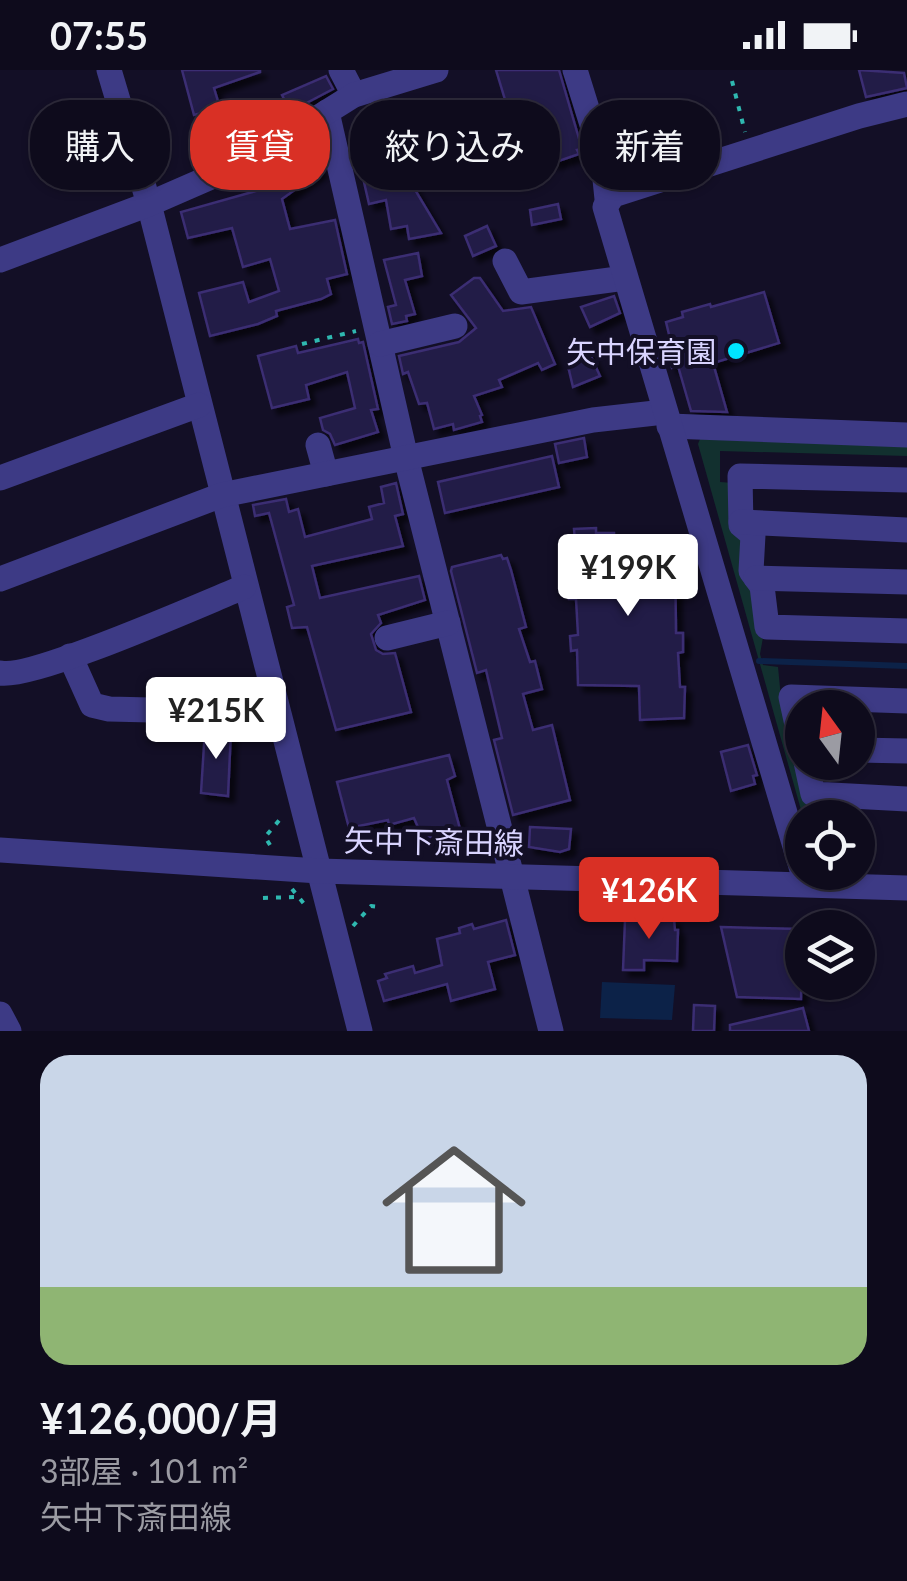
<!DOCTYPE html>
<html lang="ja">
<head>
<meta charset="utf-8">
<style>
	body { margin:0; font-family:Lato,"Noto Sans JP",sans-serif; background:#1c1929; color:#f1f3f6; height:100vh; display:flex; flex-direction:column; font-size:38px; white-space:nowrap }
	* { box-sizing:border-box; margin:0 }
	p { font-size:32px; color:#9b9ba3 }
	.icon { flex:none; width:55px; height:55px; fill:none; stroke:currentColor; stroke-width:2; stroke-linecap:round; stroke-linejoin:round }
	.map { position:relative; height:961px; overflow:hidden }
	.side { display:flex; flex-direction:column; background:#0e0b1c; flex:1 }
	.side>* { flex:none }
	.banner { position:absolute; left:30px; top:30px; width:848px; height:90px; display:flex; gap:20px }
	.needle { width:65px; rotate:345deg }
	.controls { position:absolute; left:785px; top:620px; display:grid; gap:20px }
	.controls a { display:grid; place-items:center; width:90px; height:90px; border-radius:50%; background:#0e0b1c; box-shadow:0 2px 8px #0004,0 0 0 2px #2e2b3b; font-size:50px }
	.price { position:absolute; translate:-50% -85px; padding:0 22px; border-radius:10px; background:#fff; color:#222; font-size:32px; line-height:65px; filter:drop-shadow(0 2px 5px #0008) }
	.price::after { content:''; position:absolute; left:50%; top:60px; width:30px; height:22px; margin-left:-15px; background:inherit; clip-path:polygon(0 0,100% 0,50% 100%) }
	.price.selected { background:#d93025; color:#fff }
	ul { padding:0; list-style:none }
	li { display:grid; align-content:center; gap:20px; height:530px; padding:0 40px }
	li+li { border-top:2px solid #2e2b3b }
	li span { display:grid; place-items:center; height:310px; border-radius:30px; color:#555 }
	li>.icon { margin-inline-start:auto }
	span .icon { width:180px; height:180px; fill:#fffc; stroke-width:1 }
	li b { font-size:42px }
	.tag { padding:0 35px; border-radius:40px; background:#0e0b1c; box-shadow:0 2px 8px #0004,0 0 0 2px #2e2b3b; font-size:35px; line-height:90px }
	.tag.selected { background:#d93025; color:#fff }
	.status { display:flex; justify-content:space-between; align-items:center; height:70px; padding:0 50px; background:#0e0b1c; direction:ltr }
	.status svg { height:28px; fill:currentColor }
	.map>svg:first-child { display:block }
	.green { fill:#12302f }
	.water { fill:#0c2248 }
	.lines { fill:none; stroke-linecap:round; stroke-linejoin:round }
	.stream { stroke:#0c2248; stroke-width:6 }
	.building { fill:#241b47; stroke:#3b2d73; stroke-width:2.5; filter:url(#shadow) }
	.path { stroke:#2fb8b0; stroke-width:4; stroke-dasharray:5 8; stroke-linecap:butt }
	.minor { stroke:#3d3a85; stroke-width:25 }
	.poi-dot { fill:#00e5ff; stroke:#130f26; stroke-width:4 }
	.labels { text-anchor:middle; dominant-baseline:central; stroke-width:8; stroke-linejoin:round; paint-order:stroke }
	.poi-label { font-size:30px; fill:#d9d4ff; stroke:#130f26; text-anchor:end }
	.street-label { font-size:30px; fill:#d9d4ff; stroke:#130f26 }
</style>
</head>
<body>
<div class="status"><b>07:55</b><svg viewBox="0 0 49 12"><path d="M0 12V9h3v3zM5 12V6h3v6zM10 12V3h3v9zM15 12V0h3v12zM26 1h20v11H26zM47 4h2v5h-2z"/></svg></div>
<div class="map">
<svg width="907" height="961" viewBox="0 0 907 961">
	<defs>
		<filter id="shadow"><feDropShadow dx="6" dy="6" stdDeviation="2.5" flood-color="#0009"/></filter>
	</defs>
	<rect width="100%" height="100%" fill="#130f26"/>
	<path class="green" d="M 700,369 L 907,376 L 907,386 L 720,381 L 720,412 L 734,413 L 732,464 L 746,466 L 744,513 L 757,514 L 764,562 L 760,584 L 763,595 L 778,597 C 781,627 783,658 794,686 C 802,707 816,725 816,747 L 803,747 L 698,374 Z"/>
	<polygon class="water" points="602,912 675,915 672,950 600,948"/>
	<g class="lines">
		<polyline class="stream" points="759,591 907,596"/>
	</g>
	<g class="building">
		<polygon points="182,0 260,0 260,2 214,18 220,38 194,45"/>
		<polygon points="496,0 559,0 582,79 577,80 579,84 553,93 544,62 517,69"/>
		<polygon points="859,0 904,3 907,18 866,27"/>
		<polygon points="326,6 333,19 263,56 265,61 223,72 215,47 284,29 282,25"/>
		<polygon points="396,31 403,44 433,36 436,45 429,48 438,85 424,89 415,54 384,68 441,163 409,169 407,156 391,159 386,130 369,134 361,99 351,75 373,61 370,53 375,51 368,41"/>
		<polygon points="674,31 682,67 653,75 646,55 652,54 649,38"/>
		<polygon points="308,78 321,101 282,129 290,159 335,150 347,204 327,209 331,224 321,229 276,241 277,246 258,254 210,266 199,223 243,212 249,232 279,221 270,189 243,197 232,158 188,168 181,142 288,112 279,99"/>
		<polygon points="558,134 561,149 532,155 530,140"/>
		<polygon points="487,156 496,176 473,186 465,166"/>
		<polygon points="418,183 422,206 405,210 415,244 406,246 407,251 392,254 388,237 396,235 384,190"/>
		<polygon points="474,208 480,208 503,241 531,237 555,294 542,300 538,293 499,310 502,317 474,326 482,345 480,346 482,352 454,360 453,354 434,359 427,333 419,334 408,302 403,304 399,286 459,272 476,258 451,225"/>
		<polygon points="764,222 779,273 713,293 727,342 691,341 678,296 672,298 668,283 673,281 666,252 683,247 682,242 710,234 711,237"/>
		<polygon points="614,226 620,243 590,257 581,237"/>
		<polygon points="358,269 359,273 363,272 378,339 371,340 378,362 335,375 330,364 323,360 320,348 355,338 347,302 306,315 309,329 272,338 258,286 296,276 298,283"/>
		<polygon points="588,280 600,306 573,317 567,292"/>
		<polygon points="584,368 587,387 559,393 555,374"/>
		<polygon points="552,386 559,417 445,443 438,412"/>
		<polygon points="396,413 403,444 395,446 403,476 312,496 320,528 419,506 425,530 378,545 381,553 371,564 376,580 383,584 395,583 411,642 336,660 307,557 292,558 287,537 294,535 269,443 255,446 253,435 286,429 289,442 298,439 305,467 372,449 369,437 384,433 381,417"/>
		<polygon points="596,458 596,463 614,463 614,471 675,470 676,563 683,563 683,582 678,583 680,617 685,617 684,648 640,650 639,616 578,615 577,580 571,581 570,566 578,565 576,529 569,529 570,496 577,496 574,459"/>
		<polygon points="501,485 503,489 507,488 511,500 526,557 519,559 530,592 535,591 542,619 523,624 533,660 552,655 570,730 513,745 494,670 502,668 486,600 477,603 451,501 452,497"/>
		<polygon points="205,659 231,660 228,726 201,723"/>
		<polygon points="748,675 757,705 753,706 755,714 731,721 721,682"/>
		<polygon points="449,685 455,706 447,710 460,759 423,769 414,748 389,755 388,750 349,758 337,712"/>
		<polygon points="530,757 571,759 569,779 560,782 529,777"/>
		<polygon points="674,849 675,860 678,860 677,891 644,890 644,900 623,900 625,850"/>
		<polygon points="506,850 515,885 488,892 495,919 451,931 447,914 384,931 378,911 387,908 385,904 413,896 415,903 442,895 437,869 460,863 459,858 472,854 474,859"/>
		<polygon points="721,857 802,859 801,929 737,927"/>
		<polygon points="694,935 715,936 714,961 693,961"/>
		<polygon points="803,938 809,961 730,961 730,955"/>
	</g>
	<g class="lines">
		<g class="path">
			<polyline points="732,11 745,62"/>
			<polyline points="302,274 356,261"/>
			<polyline points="270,775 265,767 282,747"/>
			<polyline points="292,819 305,835"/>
			<polyline points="263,828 296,827"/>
			<polyline points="353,856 371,836 380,837"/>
		</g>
		<g class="minor">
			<polyline points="109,0 149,134 360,961"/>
			<polyline points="341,0 354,25"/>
			<polyline points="575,0 603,90 607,129"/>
			<polyline points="327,42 406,388 551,961"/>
			<polyline points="0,190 149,134 250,90 354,25 436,0"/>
			<polyline points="505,191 521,222 625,208"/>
			<polyline points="380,274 455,256"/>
			<polyline points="669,356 907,365"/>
			<polyline points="318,375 326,404"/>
			<polyline points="0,408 199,335"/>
			<polyline points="907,410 740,406 741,455 753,465 751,501 762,516 767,557 907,561"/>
			<polyline points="741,452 907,460"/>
			<polyline points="756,508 907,512"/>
			<polyline points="0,509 222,425 593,350 664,342"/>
			<polyline points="387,568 448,553"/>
			<polyline points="70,586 92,635 109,639 276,643"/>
			<path d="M 0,603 C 32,610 202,534 244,517"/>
			<polyline points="802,678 791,627 907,631"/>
			<polyline points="858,680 907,681"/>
			<polyline points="806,692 813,724 907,729"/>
			<polyline points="0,780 319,801 907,818"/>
			<polyline points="802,800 605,137 613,125 859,46 907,34"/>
			<polyline points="0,944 9,961"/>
		</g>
	</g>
	<circle class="poi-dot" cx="736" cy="281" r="10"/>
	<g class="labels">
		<g class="poi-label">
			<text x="716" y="281">矢中保育園</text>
		</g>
		<g class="street-label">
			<text transform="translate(434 771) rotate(1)">矢中下斎田線</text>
		</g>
	</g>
</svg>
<div class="controls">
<a><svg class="needle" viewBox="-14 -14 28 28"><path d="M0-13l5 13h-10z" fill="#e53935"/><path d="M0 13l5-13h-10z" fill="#9b9ba3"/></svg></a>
<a><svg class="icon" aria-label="locate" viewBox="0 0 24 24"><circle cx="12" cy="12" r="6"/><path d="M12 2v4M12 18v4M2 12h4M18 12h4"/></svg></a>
<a><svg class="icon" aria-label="layers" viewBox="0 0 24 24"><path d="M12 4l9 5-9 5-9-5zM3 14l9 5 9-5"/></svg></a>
</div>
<b class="price" style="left:628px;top:549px">¥199K</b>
<b class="price" style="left:216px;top:692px">¥215K</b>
<b class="price selected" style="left:649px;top:872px">¥126K</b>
<div class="banner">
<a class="tag">購入</a>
<a class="tag selected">賃貸</a>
<a class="tag">絞り込み</a>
<a class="tag">新着</a>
</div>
</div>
<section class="side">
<ul>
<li><span style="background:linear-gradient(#c9d6e8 75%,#8fb573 0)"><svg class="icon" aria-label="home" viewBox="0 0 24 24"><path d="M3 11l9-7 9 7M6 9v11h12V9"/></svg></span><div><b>¥126,000/月</b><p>3部屋 · 101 m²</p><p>矢中下斎田線</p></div></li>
</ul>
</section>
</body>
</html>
